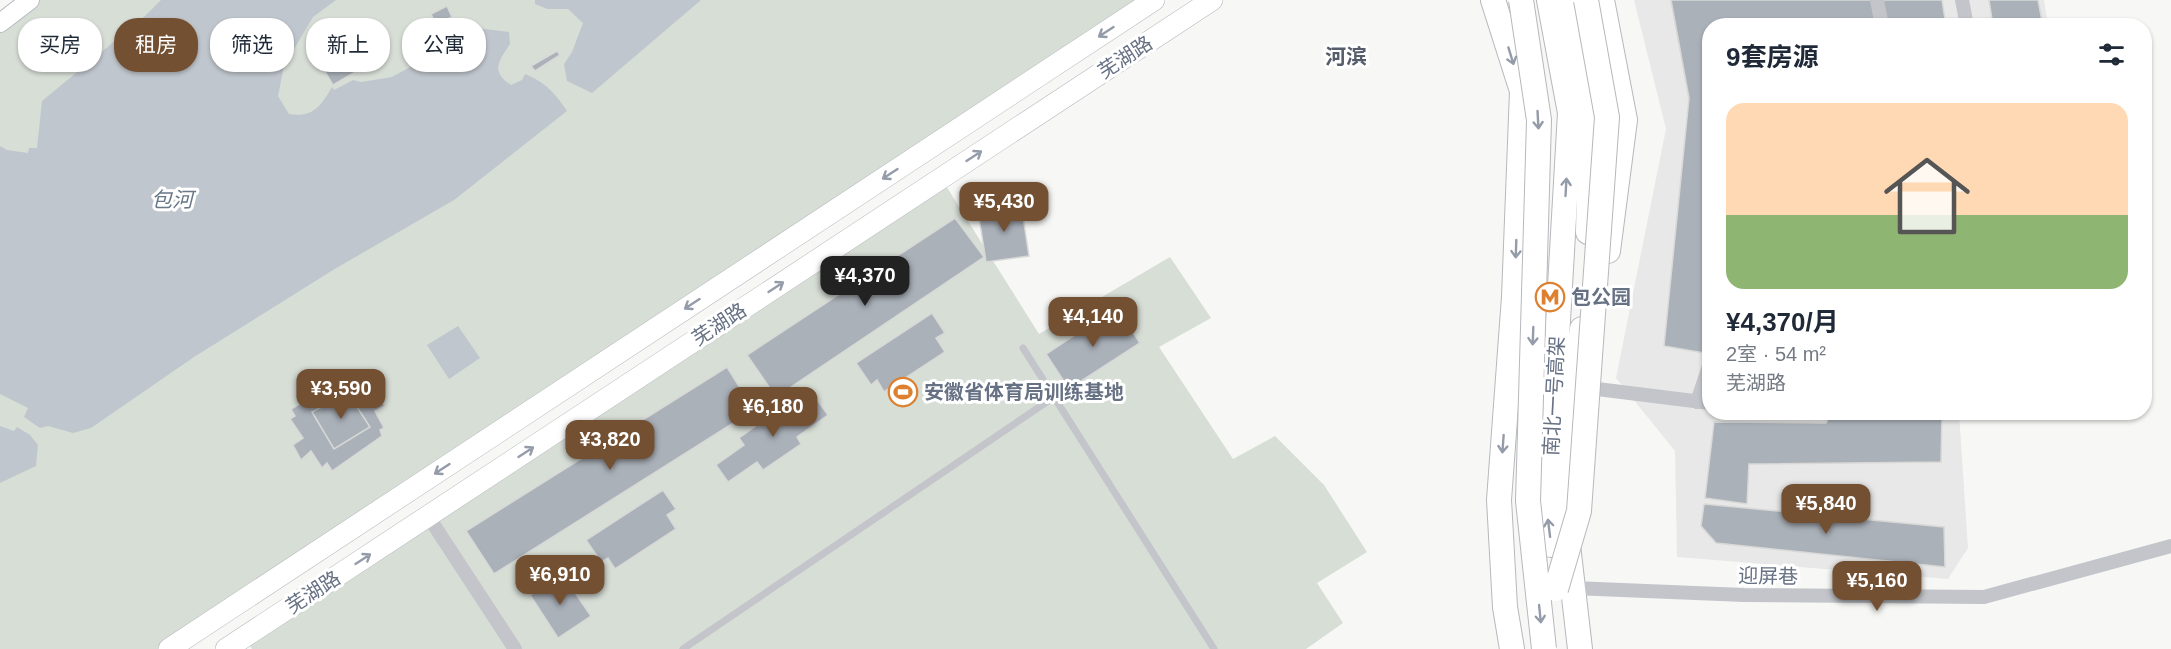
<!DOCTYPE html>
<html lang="zh">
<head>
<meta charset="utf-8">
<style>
	body { margin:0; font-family:Arial,"Noto Sans SC",sans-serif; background:#f2f2f3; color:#1f2937; height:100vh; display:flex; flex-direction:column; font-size:22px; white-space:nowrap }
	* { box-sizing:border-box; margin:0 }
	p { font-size:20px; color:#747a83 }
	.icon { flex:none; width:33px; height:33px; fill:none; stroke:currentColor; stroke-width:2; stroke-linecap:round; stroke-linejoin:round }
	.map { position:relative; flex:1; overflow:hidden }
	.side { position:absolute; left:1702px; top:18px; width:450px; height:402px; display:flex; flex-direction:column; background:#fff; border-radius:24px; box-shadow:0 2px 4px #0004 }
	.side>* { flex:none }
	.hud { position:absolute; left:18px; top:18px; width:570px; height:54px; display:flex; gap:12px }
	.price { position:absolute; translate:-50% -51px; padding:0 14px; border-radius:12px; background:#745033; color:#fff; font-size:20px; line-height:39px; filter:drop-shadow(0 2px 3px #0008) }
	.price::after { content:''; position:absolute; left:50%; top:36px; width:18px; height:14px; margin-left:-9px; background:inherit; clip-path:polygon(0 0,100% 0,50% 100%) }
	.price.selected { background:#222; color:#fff }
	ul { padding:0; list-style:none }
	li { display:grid; align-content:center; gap:12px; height:318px; padding:0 24px }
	li span { display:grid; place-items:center; height:186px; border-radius:18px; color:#555 }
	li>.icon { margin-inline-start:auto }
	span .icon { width:108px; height:108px; fill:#fffc; stroke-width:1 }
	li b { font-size:26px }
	h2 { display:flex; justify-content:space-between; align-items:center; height:72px; padding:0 24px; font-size:26px }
	.chip { padding:0 21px; border-radius:24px; background:#fff; box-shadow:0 2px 4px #0004; font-size:21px; line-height:54px }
	.chip.selected { background:#745033; color:#fff }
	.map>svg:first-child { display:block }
	.built { fill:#e8e8e8 }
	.green { fill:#d7ded6 }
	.water { fill:#c0c6cd }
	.building { fill:#abb1b9; stroke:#d8d9d7; stroke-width:1.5 }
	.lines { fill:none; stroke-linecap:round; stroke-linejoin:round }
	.secondary-casing { stroke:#b8bac0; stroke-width:20 }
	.primary-casing { stroke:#b6b9be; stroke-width:22 }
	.highway-casing { stroke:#b6b8bc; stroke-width:26 }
	.lane { stroke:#c3c5ca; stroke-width:7 }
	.street { stroke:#c3c5ca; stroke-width:14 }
	.secondary { stroke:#fff; stroke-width:18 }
	.primary { stroke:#fff; stroke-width:21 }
	.highway { stroke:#fff; stroke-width:24 }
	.highway-bridge-casing { stroke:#b6b8bc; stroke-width:26; stroke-linecap:butt }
	.highway-bridge { stroke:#fff; stroke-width:24 }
	.oneway { stroke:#959ca9 }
	.labels { text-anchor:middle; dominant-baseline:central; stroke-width:6; stroke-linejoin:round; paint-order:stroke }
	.street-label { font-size:20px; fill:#677184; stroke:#fff }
	.poi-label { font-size:20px; font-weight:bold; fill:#677184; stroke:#fff; text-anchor:start }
	.neighbourhood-label { font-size:21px; font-weight:bold; fill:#555c6a; stroke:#fff }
	.water-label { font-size:21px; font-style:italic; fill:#697887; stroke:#fff }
</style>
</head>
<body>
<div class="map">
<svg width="2171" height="649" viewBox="0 0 2171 649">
	<rect width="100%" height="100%" fill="#f7f7f5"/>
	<polygon class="built" points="1634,0 2044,0 2048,25 1710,26 1710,412 1959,413 1968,548 1948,579 1677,557 1675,451 1616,378 1666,129"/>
	<g class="green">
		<polygon points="31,0 1154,0 169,649 0,649 0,24"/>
		<polygon points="941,178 1039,334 1170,257 1211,318 1159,347 1233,459 1275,436 1324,485 1367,552 1317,583 1343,623 1306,649 252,649 244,637"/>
	</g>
	<g class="water">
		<path d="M 161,0 L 336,0 L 313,17 L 284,66 L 278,96 L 289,114 C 313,118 321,106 332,87 L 334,90 L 353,80 L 361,82 L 392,77 L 421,61 L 429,50 L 456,31 L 477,28 L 509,32 L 510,44 C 499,61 490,71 511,85 L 522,80 L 525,74 C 545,82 555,93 567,111 L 454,200 L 333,270 L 194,357 L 91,428 L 73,433 L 48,426 L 40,428 L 24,417 L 28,408 L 0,394 L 0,146 L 7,150 L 28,153 L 29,148 L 37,148 L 42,101 L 145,16 Z"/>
		<polygon points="535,0 701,0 592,93 567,81 564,64 572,52 583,23 568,9 547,9 535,4"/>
		<polygon points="458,326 480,358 449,379 427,345"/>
		<polygon points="0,426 14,431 17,427 30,435 38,445 36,466 0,483"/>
	</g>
	<g class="building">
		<polygon points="1671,0 1765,0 1770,26 1710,26 1710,94 1689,98"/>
		<polygon points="1671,0 1942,0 1946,26 1710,26 1710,354 1664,346 1689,98"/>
		<polygon points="1989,0 2038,0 2043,26 1993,26"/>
		<polygon points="447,6 452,17 436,25 431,14"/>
		<polygon points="434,19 440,32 425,40 418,27"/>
		<polygon points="557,51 560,55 535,71 531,66"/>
		<polygon points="348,52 359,70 333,85 322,67"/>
		<polygon points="1021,204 1029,256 986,262 978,210"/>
		<polygon points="955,218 984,257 776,397 747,355"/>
		<polygon points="1117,307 1140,343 1069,389 1046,354"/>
		<polygon points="932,313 945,333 936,338 945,352 884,392 877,380 871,385 856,363"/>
		<polygon points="727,367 754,410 494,574 466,531"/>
		<polygon points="346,377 349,382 355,379 367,393 377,392 385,406 375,411 384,428 380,430 382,436 332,471 327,463 322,468 311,451 301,460 293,445 303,438 290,419 295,416 291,409"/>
		<polygon points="348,393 370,427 334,449 312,412"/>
		<polygon points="813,394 828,415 797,437 801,444 763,470 757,462 728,482 716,465 744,445 739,438 785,405 789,411"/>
		<polygon points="1832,412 1942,412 1941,462 1749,464 1747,504 1705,498 1714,422 1826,423"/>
		<polygon points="663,490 676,509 667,515 676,529 615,569 608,558 601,562 586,540"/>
		<polygon points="1704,504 1944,527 1945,567 1716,543 1701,526"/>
		<polygon points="562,574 591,616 558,638 530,595"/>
	</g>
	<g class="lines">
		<g class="secondary-casing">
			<polyline id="secondary" points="0,23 30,0"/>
		</g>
		<g class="primary-casing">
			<g id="primary">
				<polyline points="169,649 1154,0"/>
				<polyline points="226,649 1212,0"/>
			</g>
		</g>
		<g class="highway-casing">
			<g id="highway">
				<polyline points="1493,0 1522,91 1514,297 1499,500 1505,607 1512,649"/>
				<polyline points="1549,0 1570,113 1547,511 1551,545"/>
				<polyline points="1572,0 1591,115 1588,232"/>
				<polyline points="1602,0 1625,120 1608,251"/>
				<polyline points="1580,649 1564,510 1573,386 1582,329"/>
			</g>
		</g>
		<g class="lane">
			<polyline points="1023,348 1214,649"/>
			<polyline points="683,649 1054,397"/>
		</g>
		<g class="street">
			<polyline points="1877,0 1882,26"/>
			<polyline points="1962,0 1967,26"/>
			<polyline points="1581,387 1710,403"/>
			<polyline points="1697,402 1710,363"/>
			<polyline points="428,516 515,649"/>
			<polyline points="1573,588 1744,595 1984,597 2171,546"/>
		</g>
		<use href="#secondary" class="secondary"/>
		<use href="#primary" class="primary"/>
		<use href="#highway" class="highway"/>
		<g class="highway-bridge-casing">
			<g id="highway-bridge">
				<polyline points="1521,0 1539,120 1528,501 1544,649"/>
				<polyline points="1556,589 1579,511 1607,117 1586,0"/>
			</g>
		</g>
		<use href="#highway-bridge" class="highway-bridge"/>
	</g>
	<defs><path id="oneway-shaft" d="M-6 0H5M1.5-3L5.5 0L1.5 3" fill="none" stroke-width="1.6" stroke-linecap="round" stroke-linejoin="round" transform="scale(1.5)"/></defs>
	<g class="oneway">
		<use href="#oneway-shaft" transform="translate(1106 32) rotate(147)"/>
		<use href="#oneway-shaft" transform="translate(1511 56) rotate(73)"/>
		<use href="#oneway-shaft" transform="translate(1538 120) rotate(87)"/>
		<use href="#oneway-shaft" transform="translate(974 156) rotate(-33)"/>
		<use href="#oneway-shaft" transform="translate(890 174) rotate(147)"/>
		<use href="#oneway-shaft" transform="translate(1566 187) rotate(-87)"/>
		<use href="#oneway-shaft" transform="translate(1516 249) rotate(92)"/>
		<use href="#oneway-shaft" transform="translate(776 287) rotate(-33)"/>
		<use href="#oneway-shaft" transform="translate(692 304) rotate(147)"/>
		<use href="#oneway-shaft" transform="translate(1533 336) rotate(92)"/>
		<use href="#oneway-shaft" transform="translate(1503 444) rotate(94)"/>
		<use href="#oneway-shaft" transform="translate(526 452) rotate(-33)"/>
		<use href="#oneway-shaft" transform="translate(442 469) rotate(147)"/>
		<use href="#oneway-shaft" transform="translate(1549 528) rotate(-97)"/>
		<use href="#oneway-shaft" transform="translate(363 559) rotate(-33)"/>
		<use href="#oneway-shaft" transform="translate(1540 614) rotate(84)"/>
	</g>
	<defs>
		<g id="metro-ring" transform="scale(1.5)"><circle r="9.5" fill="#fff" stroke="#dd802f" stroke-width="1.5"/><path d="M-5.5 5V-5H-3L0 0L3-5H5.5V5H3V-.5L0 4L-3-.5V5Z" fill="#dd802f"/></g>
		<g id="stadium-ring" transform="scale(1.5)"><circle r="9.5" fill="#fff" stroke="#dd802f" stroke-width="1.5"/><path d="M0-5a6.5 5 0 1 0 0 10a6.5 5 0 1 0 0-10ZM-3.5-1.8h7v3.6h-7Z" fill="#dd802f"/></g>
	</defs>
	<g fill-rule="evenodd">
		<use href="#metro-ring" x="1550" y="297"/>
		<use href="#stadium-ring" x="903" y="392"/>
	</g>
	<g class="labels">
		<g class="street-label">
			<text transform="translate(1125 57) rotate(-33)">芜湖路</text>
			<text transform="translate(719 324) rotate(-33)">芜湖路</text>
			<text transform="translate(1554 396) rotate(-87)">南北一号高架</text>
			<text transform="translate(1768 576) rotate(1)">迎屏巷</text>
			<text transform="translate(313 592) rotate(-33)">芜湖路</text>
		</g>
		<g class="poi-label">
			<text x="1571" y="297">包公园</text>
			<text x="924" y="392">安徽省体育局训练基地</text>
		</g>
		<g class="neighbourhood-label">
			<text x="1346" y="56">河滨</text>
		</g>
		<g class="water-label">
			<text x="172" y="199">包河</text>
		</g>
	</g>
</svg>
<b class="price" style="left:1004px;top:233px">¥5,430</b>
<b class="price selected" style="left:865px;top:307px">¥4,370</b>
<b class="price" style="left:1093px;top:348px">¥4,140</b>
<b class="price" style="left:341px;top:420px">¥3,590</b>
<b class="price" style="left:773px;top:438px">¥6,180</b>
<b class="price" style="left:610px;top:471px">¥3,820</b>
<b class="price" style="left:1826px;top:535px">¥5,840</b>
<b class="price" style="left:560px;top:606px">¥6,910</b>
<b class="price" style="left:1877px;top:612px">¥5,160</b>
<div class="hud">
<a class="chip">买房</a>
<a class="chip selected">租房</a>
<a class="chip">筛选</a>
<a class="chip">新上</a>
<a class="chip">公寓</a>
</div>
<section class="side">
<h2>9套房源<svg class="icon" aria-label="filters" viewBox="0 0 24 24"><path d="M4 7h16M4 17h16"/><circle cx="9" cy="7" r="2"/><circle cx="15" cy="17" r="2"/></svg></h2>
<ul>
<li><span style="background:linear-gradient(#ffd9b3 60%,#8fb573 0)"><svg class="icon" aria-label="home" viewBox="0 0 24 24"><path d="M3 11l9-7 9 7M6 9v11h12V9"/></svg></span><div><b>¥4,370/月</b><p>2室 · 54 m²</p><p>芜湖路</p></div></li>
</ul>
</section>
</div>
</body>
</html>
